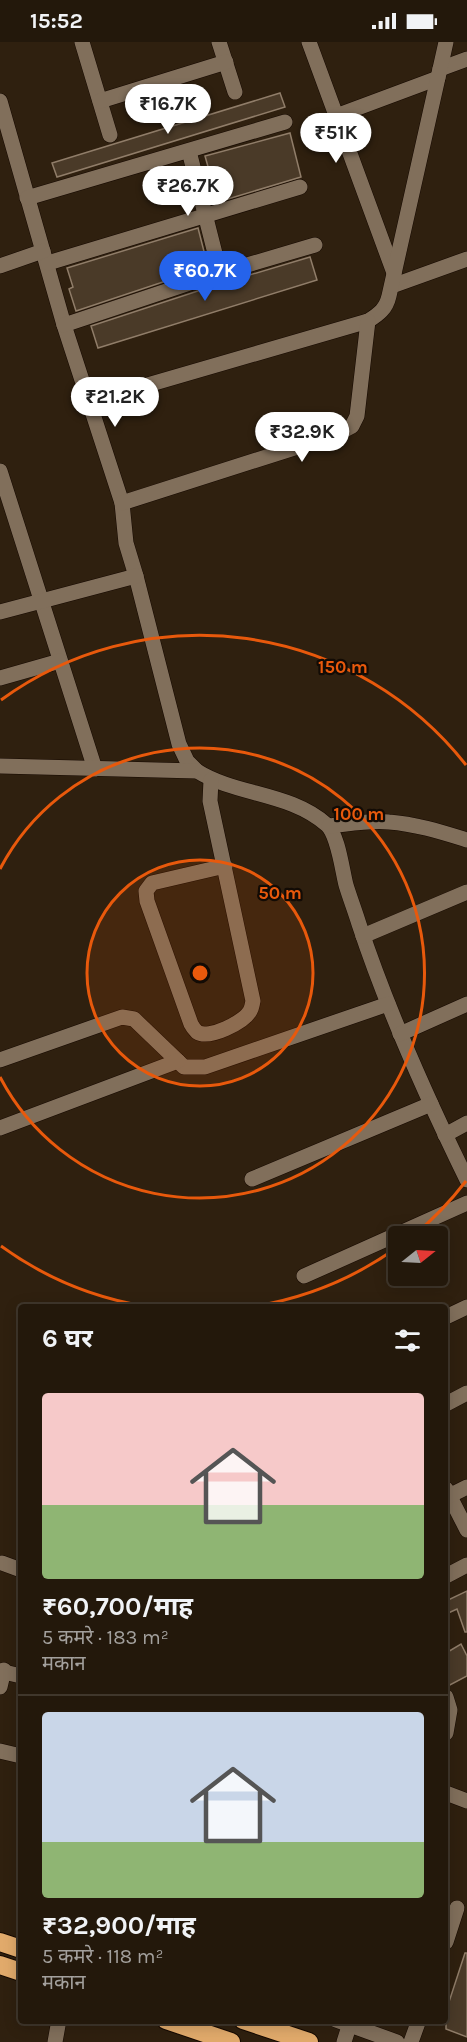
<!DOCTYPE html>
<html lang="hi">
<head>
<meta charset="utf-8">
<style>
	body { margin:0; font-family:Karla,"Noto Sans Devanagari",sans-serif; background:#2b2114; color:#f1f3f6; height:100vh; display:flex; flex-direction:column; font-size:22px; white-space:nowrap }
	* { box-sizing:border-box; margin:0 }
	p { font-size:20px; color:#a3a09d }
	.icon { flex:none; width:33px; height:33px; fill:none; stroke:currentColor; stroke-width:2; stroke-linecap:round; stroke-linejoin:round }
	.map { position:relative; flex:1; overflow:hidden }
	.details { position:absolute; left:18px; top:1262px; width:430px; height:720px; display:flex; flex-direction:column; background:#23180b; border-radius:6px; box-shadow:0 3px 15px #0003,0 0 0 2px #40372c }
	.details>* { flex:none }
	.needle { width:39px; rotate:72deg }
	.controls { position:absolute; left:388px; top:1184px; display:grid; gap:12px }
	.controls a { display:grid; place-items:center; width:60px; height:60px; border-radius:6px; background:#23180b; box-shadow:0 3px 15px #0003,0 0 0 2px #40372c; font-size:30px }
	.price { position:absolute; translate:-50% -51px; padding:0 14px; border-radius:21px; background:#fff; color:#222; font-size:20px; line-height:39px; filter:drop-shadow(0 2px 3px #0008) }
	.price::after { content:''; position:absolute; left:50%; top:36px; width:18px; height:14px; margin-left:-9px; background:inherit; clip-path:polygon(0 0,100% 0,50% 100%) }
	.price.current { background:#2563eb; color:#fff }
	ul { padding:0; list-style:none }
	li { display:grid; align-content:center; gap:12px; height:318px; padding:0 24px }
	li+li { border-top:2px solid #40372c }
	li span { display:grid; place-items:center; height:186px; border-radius:6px; color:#555 }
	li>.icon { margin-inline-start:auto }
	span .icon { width:108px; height:108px; fill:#fffc; stroke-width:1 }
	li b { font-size:26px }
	h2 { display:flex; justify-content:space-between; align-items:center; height:72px; padding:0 24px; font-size:26px }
	.status { display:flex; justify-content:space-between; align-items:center; height:42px; padding:0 30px; background:#23180b; direction:ltr }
	.status svg { height:16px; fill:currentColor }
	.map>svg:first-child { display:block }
	.building { fill:#4a3a28; stroke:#907d69; stroke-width:1.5 }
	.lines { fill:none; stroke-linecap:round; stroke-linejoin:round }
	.minor-casing { stroke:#160900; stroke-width:16 }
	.highway-casing { stroke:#160900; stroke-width:20 }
	.minor { stroke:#816f5b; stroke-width:15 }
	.highway { stroke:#e1aa6b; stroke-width:18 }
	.ring { fill:none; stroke:#e8590c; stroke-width:3 }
	.centre { fill:#e8590c; stroke:#120b05; stroke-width:3 }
	.ring-label { font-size:18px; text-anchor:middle; font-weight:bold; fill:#e8590c; stroke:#120b05; stroke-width:4.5; stroke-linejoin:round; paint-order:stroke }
</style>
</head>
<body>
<div class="status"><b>15:52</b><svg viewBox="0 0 49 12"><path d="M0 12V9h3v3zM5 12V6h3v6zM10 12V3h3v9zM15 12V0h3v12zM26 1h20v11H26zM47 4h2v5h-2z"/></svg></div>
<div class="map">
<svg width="467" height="2000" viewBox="0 0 467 2000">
	<rect width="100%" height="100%" fill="#2f200f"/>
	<g class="building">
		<polygon points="280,51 285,65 57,135 52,121"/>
		<polygon points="290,91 301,135 218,160 205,114"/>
		<polygon points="198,186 208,225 76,269 69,247 73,245 67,226"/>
		<polygon points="310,215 317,238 98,306 91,284 216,243"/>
		<polygon points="467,1549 467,1590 465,1590 457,1567 446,1572 446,1559"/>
		<polygon points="461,1602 467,1614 467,1634 446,1645 446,1611"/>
		<polygon points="465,1911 467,1911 467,1995 446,1987 446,1969"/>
	</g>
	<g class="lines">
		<g class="minor-casing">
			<g id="minor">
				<polyline points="82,0 110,93"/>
				<polyline points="219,0 235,50"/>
				<polyline points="309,0 394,231"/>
				<polyline points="440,27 467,17"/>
				<polyline points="0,59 64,283 122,461 126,501 136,534 179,702 187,719 197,729"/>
				<polyline points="100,59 226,20"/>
				<polyline points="336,74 438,36"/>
				<polyline points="189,109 220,231"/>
				<polyline points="27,156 285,80"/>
				<polyline points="48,221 300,145"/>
				<polyline points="0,224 43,209"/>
				<polyline points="392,244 467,217"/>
				<polyline points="64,283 220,231 315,203"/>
				<path d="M 89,360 L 368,279 C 379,272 386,267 389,254 L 446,0"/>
				<polyline points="0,429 95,727"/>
				<polyline points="122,461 335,393 352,384 357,374 368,279"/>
				<polyline points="0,570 136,534"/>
				<polyline points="0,636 60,619"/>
				<path d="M 0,724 L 197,729 C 237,754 290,750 327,783 C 338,793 342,827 346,843 C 350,856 355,869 359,882 C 388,970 426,1054 467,1138"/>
				<path d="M 211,738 L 210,759 L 253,959 C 252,963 252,966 250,969 C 244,980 209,998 197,990 C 196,989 192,984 191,982 L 147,859 L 146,849 L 152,841 L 225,824"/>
				<path d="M 329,784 C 349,782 369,778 389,780 C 416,782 441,790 467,798"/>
				<polyline points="363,894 467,850"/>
				<polyline points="400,992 467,962"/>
				<polyline points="0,1018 122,975 134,977 184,1025 205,1025 388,962"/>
				<polyline points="0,1086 178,1019"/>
				<polyline points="445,1093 467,1081"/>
				<polyline points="252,1137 431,1062"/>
				<polyline points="304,1234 467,1161"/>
				<polyline points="446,1275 467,1265"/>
				<polyline points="446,1362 467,1351"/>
				<polyline points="446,1447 467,1488"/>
				<polyline points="449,1454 467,1445"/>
				<polyline points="2,1521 21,1528"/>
				<polyline points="446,1534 467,1523"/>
				<polyline points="0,1629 21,1634"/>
				<polyline points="0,1645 4,1628"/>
				<polyline points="446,1655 450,1668 446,1691"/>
				<polyline points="0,1709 21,1714"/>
				<polyline points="446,1751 467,1759"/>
				<polyline points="446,1900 457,1866"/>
				<polyline points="336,1978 397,2000"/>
				<polyline points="55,2000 59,1978"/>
				<polyline points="344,2000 351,1978"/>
				<polyline points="411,2000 419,1978"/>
			</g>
		</g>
		<g class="highway-casing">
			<g id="highway">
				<polyline points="0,1900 21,1907"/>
				<polyline points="0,1923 21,1930"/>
				<polyline points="166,1978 231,2000"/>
				<polyline points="243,1978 309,2000"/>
			</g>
		</g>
		<use href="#minor" class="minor"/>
		<use href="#highway" class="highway"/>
	</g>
	<circle cx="200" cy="931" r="113" fill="#e8590c" fill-opacity=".12"/>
	<g class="ring">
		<circle cx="200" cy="931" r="113"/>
		<path d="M0 827A225 225 0 1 1 0 1035"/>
		<path d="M466 1139A338 338 0 0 1 413 1194M399 1204A338 338 0 0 1 256 1264M144 1264A338 338 0 0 1 1 1204M1 658A338 338 0 0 1 466 723"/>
	</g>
	<circle cx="200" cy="931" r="9" class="centre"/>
	<g class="ring-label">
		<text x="343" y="631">150 m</text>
		<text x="359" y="778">100 m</text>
		<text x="280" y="857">50 m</text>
	</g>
</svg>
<div class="controls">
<a><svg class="needle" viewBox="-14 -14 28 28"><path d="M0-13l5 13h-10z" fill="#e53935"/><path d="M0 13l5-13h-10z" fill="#a3a09d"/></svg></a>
</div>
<b class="price" style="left:168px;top:93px">₹16.7K</b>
<b class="price" style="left:336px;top:122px">₹51K</b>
<b class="price" style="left:188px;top:175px">₹26.7K</b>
<b class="price current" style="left:205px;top:260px">₹60.7K</b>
<b class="price" style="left:115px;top:386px">₹21.2K</b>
<b class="price" style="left:302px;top:421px">₹32.9K</b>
<section class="details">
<h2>6 घर<svg class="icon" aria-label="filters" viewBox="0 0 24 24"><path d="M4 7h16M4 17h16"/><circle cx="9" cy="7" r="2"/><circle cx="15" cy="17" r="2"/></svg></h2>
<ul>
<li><span style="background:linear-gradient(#f6c9c9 60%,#8fb573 0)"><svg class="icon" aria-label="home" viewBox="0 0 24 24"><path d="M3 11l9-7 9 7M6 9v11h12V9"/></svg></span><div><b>₹60,700/माह</b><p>5 कमरे · 183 m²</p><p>मकान</p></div></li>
<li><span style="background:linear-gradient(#c9d6e8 70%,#8fb573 0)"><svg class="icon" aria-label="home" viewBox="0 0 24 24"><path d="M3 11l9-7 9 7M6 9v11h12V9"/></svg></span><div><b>₹32,900/माह</b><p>5 कमरे · 118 m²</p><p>मकान</p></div></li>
</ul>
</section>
</div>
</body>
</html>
